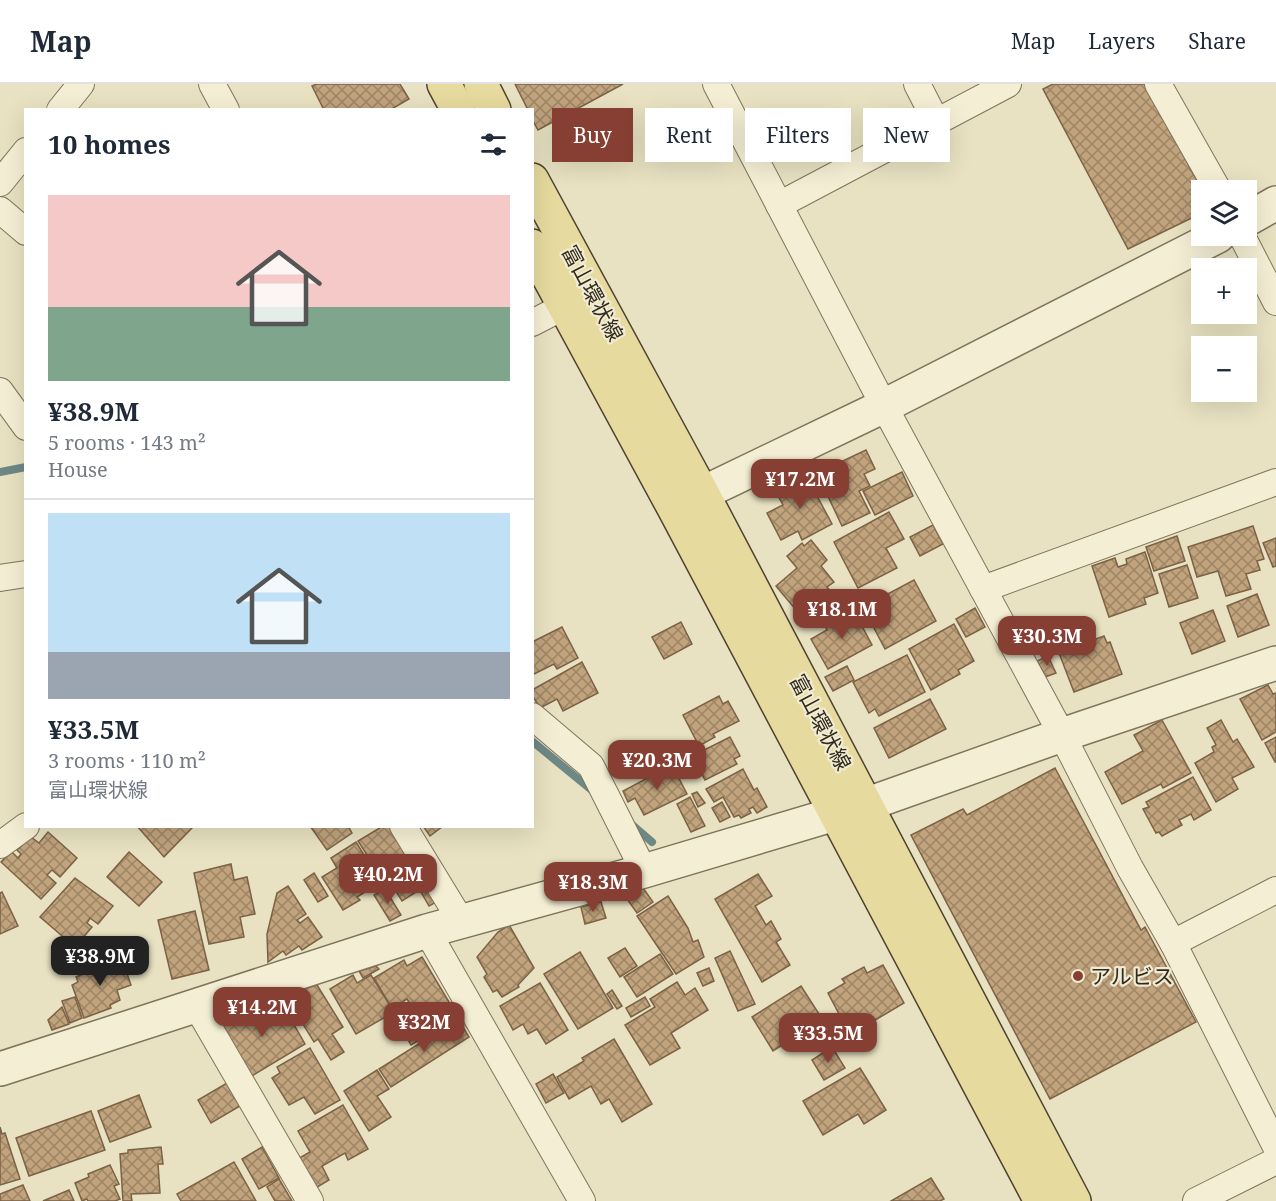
<!DOCTYPE html>
<html lang="en">
<head>
<meta charset="utf-8">
<style>
	body { margin:0; font-family:"Noto Serif","Noto Sans JP",serif; background:#f6f6f7; color:#1f2937; height:100vh; display:flex; flex-direction:column; font-size:22px; white-space:nowrap }
	* { box-sizing:border-box; margin:0 }
	p { font-size:20px; color:#747a83 }
	.icon { flex:none; width:33px; height:33px; fill:none; stroke:currentColor; stroke-width:2; stroke-linecap:round; stroke-linejoin:round }
	.map { position:relative; flex:1; overflow:hidden }
	.panel { position:absolute; left:24px; top:24px; width:510px; height:720px; display:flex; flex-direction:column; background:#fff; border-radius:0px; box-shadow:0 6px 24px #0002 }
	.panel>* { flex:none }
	.guide { position:absolute; left:552px; top:24px; width:570px; height:54px; display:flex; gap:12px }
	.tools { position:absolute; left:1191px; top:96px; display:grid; gap:12px }
	.tools a { display:grid; place-items:center; width:66px; height:66px; border-radius:0px; background:#fff; box-shadow:0 6px 24px #0002; font-size:30px }
	.price { position:absolute; translate:-50% -51px; padding:0 14px; border-radius:12px; background:#873e33; color:#fff; font-size:20px; line-height:39px; filter:drop-shadow(0 2px 3px #0008) }
	.price::after { content:''; position:absolute; left:50%; top:36px; width:18px; height:14px; margin-left:-9px; background:inherit; clip-path:polygon(0 0,100% 0,50% 100%) }
	.price.current { background:#222; color:#fff }
	ul { padding:0; list-style:none }
	li { display:grid; align-content:center; gap:12px; height:318px; padding:0 24px }
	li+li { border-top:2px solid #e0e1e3 }
	li span { display:grid; place-items:center; height:186px; border-radius:0px; color:#555 }
	li>.icon { margin-inline-start:auto }
	span .icon { width:108px; height:108px; fill:#fffc; stroke-width:1 }
	li b { font-size:26px }
	h2 { display:flex; justify-content:space-between; align-items:center; height:72px; padding:0 24px; font-size:26px }
	.pill { padding:0 21px; border-radius:0px; background:#fff; box-shadow:0 6px 24px #0002; font-size:21px; line-height:54px }
	.pill.current { background:#873e33; color:#fff }
	header { display:flex; align-items:center; gap:36px; box-sizing:border-box; height:84px; padding:0 30px; background:#fff; border-bottom:2px solid #e0e1e3 }
	header strong { font-size:28px }
	nav { display:flex; gap:33px; margin-inline-start:auto; font-size:21px }
	.map>svg:first-child { display:block }
	.lines { fill:none; stroke-linecap:round; stroke-linejoin:round }
	.stream { stroke:#6d8885; stroke-width:8 }
	.building { fill:url(#building-cross-hatch); stroke:#7c6245; stroke-width:1.5 }
	.minor-casing { stroke:#7f745c; stroke-width:28 }
	.tertiary-casing { stroke:#7f745c; stroke-width:36 }
	.primary-casing { stroke:#4e4230; stroke-width:36 }
	.minor { stroke:#f4efd4; stroke-width:26 }
	.tertiary { stroke:#f4efd4; stroke-width:33 }
	.primary { stroke:#e7da9e; stroke-width:33 }
	.poi-dot { fill:#873e33; stroke:#f0ebd1; stroke-width:2 }
	.labels { text-anchor:middle; dominant-baseline:central; stroke-width:4.5; stroke-linejoin:round; paint-order:stroke }
	.street-label { font-size:21px; fill:#312a1e; stroke:#f0ebd1 }
	.poi-label { font-size:21px; fill:#312a1e; stroke:#f0ebd1; text-anchor:start }
</style>
</head>
<body>
<header>
<strong>Map</strong>
<nav><a>Map</a><a>Layers</a><a>Share</a></nav>
</header>
<div class="map">
<svg width="1276" height="1117" viewBox="0 0 1276 1117">
	<defs>
		<pattern id="building-cross-hatch" width="8" height="8" patternUnits="userSpaceOnUse" patternTransform="scale(1.5)"><rect width="8" height="8" fill="#c1a37d"/><path d="M0 0l8 8M0 8l8-8" fill="none" stroke="#9d8566"/></pattern>
	</defs>
	<rect width="100%" height="100%" fill="#e8e2c2"/>
	<g class="lines">
		<g class="stream">
			<polyline points="0,388 26,383"/>
			<polyline points="532,657 594,708"/>
			<polyline points="630,739 652,758"/>
		</g>
	</g>
	<g class="building">
		<polygon points="317,0 400,0 409,15 390,26 324,26 312,2"/>
		<polygon points="515,0 623,0 538,46 532,35 532,26 528,26"/>
		<polygon points="1053,0 1145,0 1202,106 1202,129 1128,165 1043,5"/>
		<polygon points="866,366 875,385 864,390 870,402 859,407 870,429 842,442 817,389"/>
		<polygon points="902,388 913,412 875,431 863,407"/>
		<polygon points="813,389 822,406 816,410 832,440 802,456 798,447 781,456 767,429 783,421 776,408"/>
		<polygon points="889,428 904,455 886,464 897,484 858,504 834,458"/>
		<polygon points="933,441 943,460 920,472 910,453"/>
		<polygon points="1253,442 1264,475 1257,477 1260,486 1246,490 1251,505 1226,512 1218,487 1197,493 1188,463"/>
		<polygon points="1177,452 1185,477 1154,487 1146,463"/>
		<polygon points="1276,454 1276,482 1273,483 1263,459"/>
		<polygon points="811,456 827,476 821,482 834,498 827,503 842,521 824,536 808,516 796,526 776,502 797,484 787,472 802,459 804,462"/>
		<polygon points="1145,468 1158,509 1144,514 1146,520 1109,533 1092,482 1115,474 1118,483 1127,480 1126,475"/>
		<polygon points="1187,481 1198,514 1169,523 1159,490"/>
		<polygon points="914,496 936,537 885,565 863,523"/>
		<polygon points="1257,510 1269,541 1238,553 1227,522"/>
		<polygon points="975,524 985,543 966,553 956,535"/>
		<polygon points="1213,526 1225,557 1192,570 1180,539"/>
		<polygon points="854,527 872,561 828,585 811,555 827,546 825,542"/>
		<polygon points="681,538 692,560 664,575 652,553"/>
		<polygon points="954,540 974,577 958,586 960,590 931,606 909,565"/>
		<polygon points="562,543 578,574 557,585 554,580 532,591 532,558"/>
		<polygon points="1104,552 1107,559 1110,558 1122,590 1074,608 1059,569"/>
		<polygon points="907,571 925,608 879,632 875,625 869,629 853,598"/>
		<polygon points="1048,572 1056,589 1045,593 1037,577"/>
		<polygon points="582,578 598,609 563,627 557,615 540,624 532,611 532,606"/>
		<polygon points="847,582 854,596 833,607 825,593"/>
		<polygon points="1268,601 1273,610 1276,609 1276,648 1262,656 1240,615"/>
		<polygon points="719,612 723,620 728,617 739,637 713,650 715,653 699,662 683,631"/>
		<polygon points="930,615 946,645 889,674 874,644"/>
		<polygon points="1162,636 1191,689 1163,704 1161,700 1122,720 1105,688 1143,667 1134,651"/>
		<polygon points="1221,636 1233,658 1237,655 1254,683 1232,694 1238,705 1216,718 1195,679 1214,668 1212,663 1216,661 1207,644"/>
		<polygon points="730,653 740,672 734,675 737,680 705,696 692,672"/>
		<polygon points="1276,653 1276,678 1275,678 1265,659"/>
		<polygon points="672,681 687,710 644,731 635,714 628,718 623,707"/>
		<polygon points="1055,684 1141,846 1145,843 1196,938 1050,1015 911,751 963,725 967,731"/>
		<polygon points="743,685 754,706 757,704 767,723 757,729 753,723 749,725 751,729 741,734 739,731 734,733 723,713 714,718 706,705"/>
		<polygon points="1193,693 1211,726 1194,736 1191,730 1179,736 1182,741 1162,752 1159,748 1156,749 1143,725 1149,723 1146,718"/>
		<polygon points="697,708 705,719 698,723 692,710"/>
		<polygon points="690,713 705,742 691,748 677,720"/>
		<polygon points="722,718 730,733 720,738 712,724"/>
		<polygon points="137,742 193,742 193,743 164,773"/>
		<polygon points="310,742 348,742 352,749 327,766"/>
		<polygon points="383,742 390,742 406,769 378,788 358,757"/>
		<polygon points="423,742 443,742 430,752"/>
		<polygon points="48,748 77,774 60,793 52,786 47,791 56,799 41,815 1,778 11,767 18,774 21,770 17,766 31,753 39,759"/>
		<polygon points="356,758 381,798 357,813 360,816 343,826 322,793 337,784 331,774"/>
		<polygon points="129,768 162,798 139,822 107,793"/>
		<polygon points="410,772 427,801 402,817 384,788"/>
		<polygon points="231,780 234,796 247,793 255,830 240,833 244,853 209,860 194,789"/>
		<polygon points="314,789 328,812 318,818 304,796"/>
		<polygon points="758,790 772,812 755,822 766,841 771,837 781,855 776,858 790,881 762,898 715,815"/>
		<polygon points="75,794 113,822 98,840 90,834 87,839 92,843 75,863 40,833"/>
		<polygon points="288,802 306,830 297,836 300,839 308,833 322,853 302,866 299,862 286,871 283,867 268,878 267,850 277,809"/>
		<polygon points="429,803 438,817 429,822 421,808"/>
		<polygon points="643,804 653,818 637,829 627,815"/>
		<polygon points="385,805 401,831 390,837 374,811"/>
		<polygon points="2,808 18,842 0,850 0,809"/>
		<polygon points="668,812 688,844 693,858 698,856 704,873 676,890 637,832"/>
		<polygon points="601,818 606,834 585,840 581,823"/>
		<polygon points="195,827 209,886 172,895 158,836"/>
		<polygon points="509,841 534,884 518,901 519,903 502,913 497,906 493,908 484,893 487,890 477,873 498,848"/>
		<polygon points="625,864 637,882 620,893 608,874"/>
		<polygon points="730,867 755,920 738,927 715,874"/>
		<polygon points="580,868 613,924 578,945 544,890"/>
		<polygon points="660,870 673,890 637,913 624,893"/>
		<polygon points="422,873 458,933 411,961 402,945 419,934 407,915 392,925 374,894 404,876 407,882"/>
		<polygon points="122,875 131,901 117,906 120,916 110,921 111,924 84,934 72,901 78,898 76,893 85,889 83,883 99,878 101,883"/>
		<polygon points="883,881 904,919 850,951 828,909 845,899 842,895 864,883 867,889"/>
		<polygon points="376,882 379,885 363,894 359,887"/>
		<polygon points="709,884 714,897 703,902 697,889"/>
		<polygon points="353,891 357,899 371,891 394,928 356,950 330,905"/>
		<polygon points="677,898 685,911 695,904 708,926 671,949 680,964 650,981 625,941 655,923 650,915"/>
		<polygon points="540,899 568,946 546,960 537,945 528,950 523,940 513,946 500,922"/>
		<polygon points="317,901 343,943 332,950 344,968 331,976 318,955 314,958 286,913 294,908"/>
		<polygon points="801,902 828,944 811,954 806,946 773,967 752,933"/>
		<polygon points="612,906 622,922 617,925 607,910"/>
		<polygon points="75,913 82,934 70,939 62,917"/>
		<polygon points="645,913 650,922 631,933 626,924"/>
		<polygon points="261,919 270,934 285,925 305,960 250,993 221,943"/>
		<polygon points="62,923 69,940 52,946 48,936"/>
		<polygon points="458,935 469,953 391,1003 379,985"/>
		<polygon points="614,955 652,1020 622,1038 609,1015 601,1020 591,1002 569,1015 557,993 584,977 582,974"/>
		<polygon points="832,963 845,984 824,996 812,976"/>
		<polygon points="310,964 340,1016 315,1030 304,1013 289,1021 272,994 280,989 277,983"/>
		<polygon points="860,984 886,1026 864,1040 858,1030 823,1051 803,1017"/>
		<polygon points="377,986 389,1005 377,1012 391,1033 369,1047 344,1007"/>
		<polygon points="553,990 564,1009 546,1019 536,1000"/>
		<polygon points="227,999 240,1022 211,1039 198,1016"/>
		<polygon points="139,1011 151,1043 110,1058 98,1027"/>
		<polygon points="343,1021 368,1065 348,1076 345,1069 322,1082 329,1096 314,1105 296,1076 310,1068 298,1047"/>
		<polygon points="91,1027 105,1066 29,1092 16,1054"/>
		<polygon points="0,1043 2,1050 5,1049 20,1095 0,1101"/>
		<polygon points="161,1063 163,1080 158,1080 160,1109 131,1110 132,1117 123,1117 120,1070 128,1069 128,1066"/>
		<polygon points="262,1063 279,1094 259,1105 242,1075"/>
		<polygon points="234,1078 256,1117 181,1117 177,1110"/>
		<polygon points="110,1081 119,1100 114,1102 120,1115 115,1117 88,1117 87,1115 82,1117 75,1099 89,1093 88,1090"/>
		<polygon points="931,1094 944,1115 940,1117 891,1117"/>
		<polygon points="279,1095 292,1117 275,1117 267,1103"/>
		<polygon points="23,1101 30,1117 0,1117 0,1110"/>
		<polygon points="69,1106 74,1117 43,1117"/>
	</g>
	<g class="lines">
		<g class="minor-casing">
			<g id="minor">
				<polyline points="212,0 226,26"/>
				<polyline points="716,0 884,322 1062,651 1130,784 1173,859 1276,1063"/>
				<polyline points="917,0 937,39"/>
				<polyline points="1158,0 1218,106"/>
				<polyline points="60,26 81,0"/>
				<polyline points="0,99 26,67"/>
				<polyline points="779,121 1008,0"/>
				<polyline points="0,126 26,148"/>
				<polyline points="1242,152 1276,218"/>
				<polyline points="532,239 565,222"/>
				<polyline points="0,307 26,343"/>
				<polyline points="0,494 26,490"/>
				<polyline points="983,505 1276,398"/>
				<polyline points="532,632 591,682 644,787"/>
				<polyline points="403,742 461,837"/>
				<polyline points="0,761 26,742"/>
				<polyline points="427,847 582,1117"/>
				<polyline points="1173,859 1276,806"/>
				<polyline points="196,921 310,1117"/>
				<polyline points="1196,1117 1276,1077"/>
			</g>
		</g>
		<g class="tertiary-casing">
			<g id="tertiary">
				<polyline points="1246,136 1276,119"/>
				<polyline points="678,421 884,322 1218,152"/>
				<polyline points="0,985 427,847 644,787 865,721 1062,651 1276,579"/>
			</g>
		</g>
		<g class="primary-casing">
			<g id="primary">
				<polyline points="444,0 458,26"/>
				<polyline points="481,0 494,26"/>
				<polyline points="532,96 702,409 1074,1117"/>
				<polyline points="532,162 674,424 1041,1117"/>
			</g>
		</g>
		<use href="#minor" class="minor"/>
		<use href="#tertiary" class="tertiary"/>
		<use href="#primary" class="primary"/>
	</g>
	<circle class="poi-dot" cx="1078" cy="892" r="6"/>
	<g class="labels">
		<g class="street-label">
			<text transform="translate(593 209) rotate(62)">富山環状線</text>
			<text transform="translate(821 638) rotate(62)">富山環状線</text>
		</g>
		<g class="poi-label">
			<text x="1090" y="892">アルビス</text>
		</g>
	</g>
</svg>
<div class="tools">
<a><svg class="icon" aria-label="layers" viewBox="0 0 24 24"><path d="M12 4l9 5-9 5-9-5zM3 14l9 5 9-5"/></svg></a>
<a>+</a>
<a>−</a>
</div>
<b class="price" style="left:800px;top:426px">¥17.2M</b>
<b class="price" style="left:842px;top:556px">¥18.1M</b>
<b class="price" style="left:1047px;top:583px">¥30.3M</b>
<b class="price" style="left:657px;top:707px">¥20.3M</b>
<b class="price" style="left:388px;top:821px">¥40.2M</b>
<b class="price" style="left:593px;top:829px">¥18.3M</b>
<b class="price current" style="left:100px;top:903px">¥38.9M</b>
<b class="price" style="left:262px;top:954px">¥14.2M</b>
<b class="price" style="left:424px;top:969px">¥32M</b>
<b class="price" style="left:828px;top:980px">¥33.5M</b>
<div class="guide">
<a class="pill current">Buy</a>
<a class="pill">Rent</a>
<a class="pill">Filters</a>
<a class="pill">New</a>
</div>
<section class="panel">
<h2>10 homes<svg class="icon" aria-label="filters" viewBox="0 0 24 24"><path d="M4 7h16M4 17h16"/><circle cx="9" cy="7" r="2"/><circle cx="15" cy="17" r="2"/></svg></h2>
<ul>
<li><span style="background:linear-gradient(#f6c9c9 60%,#7fa58c 0)"><svg class="icon" aria-label="home" viewBox="0 0 24 24"><path d="M3 11l9-7 9 7M6 9v11h12V9"/></svg></span><div><b>¥38.9M</b><p>5 rooms · 143 m²</p><p>House</p></div></li>
<li><span style="background:linear-gradient(#bfe0f5 75%,#9aa5b1 0)"><svg class="icon" aria-label="home" viewBox="0 0 24 24"><path d="M3 11l9-7 9 7M6 9v11h12V9"/></svg></span><div><b>¥33.5M</b><p>3 rooms · 110 m²</p><p>富山環状線</p></div></li>
</ul>
</section>
</div>
</body>
</html>
